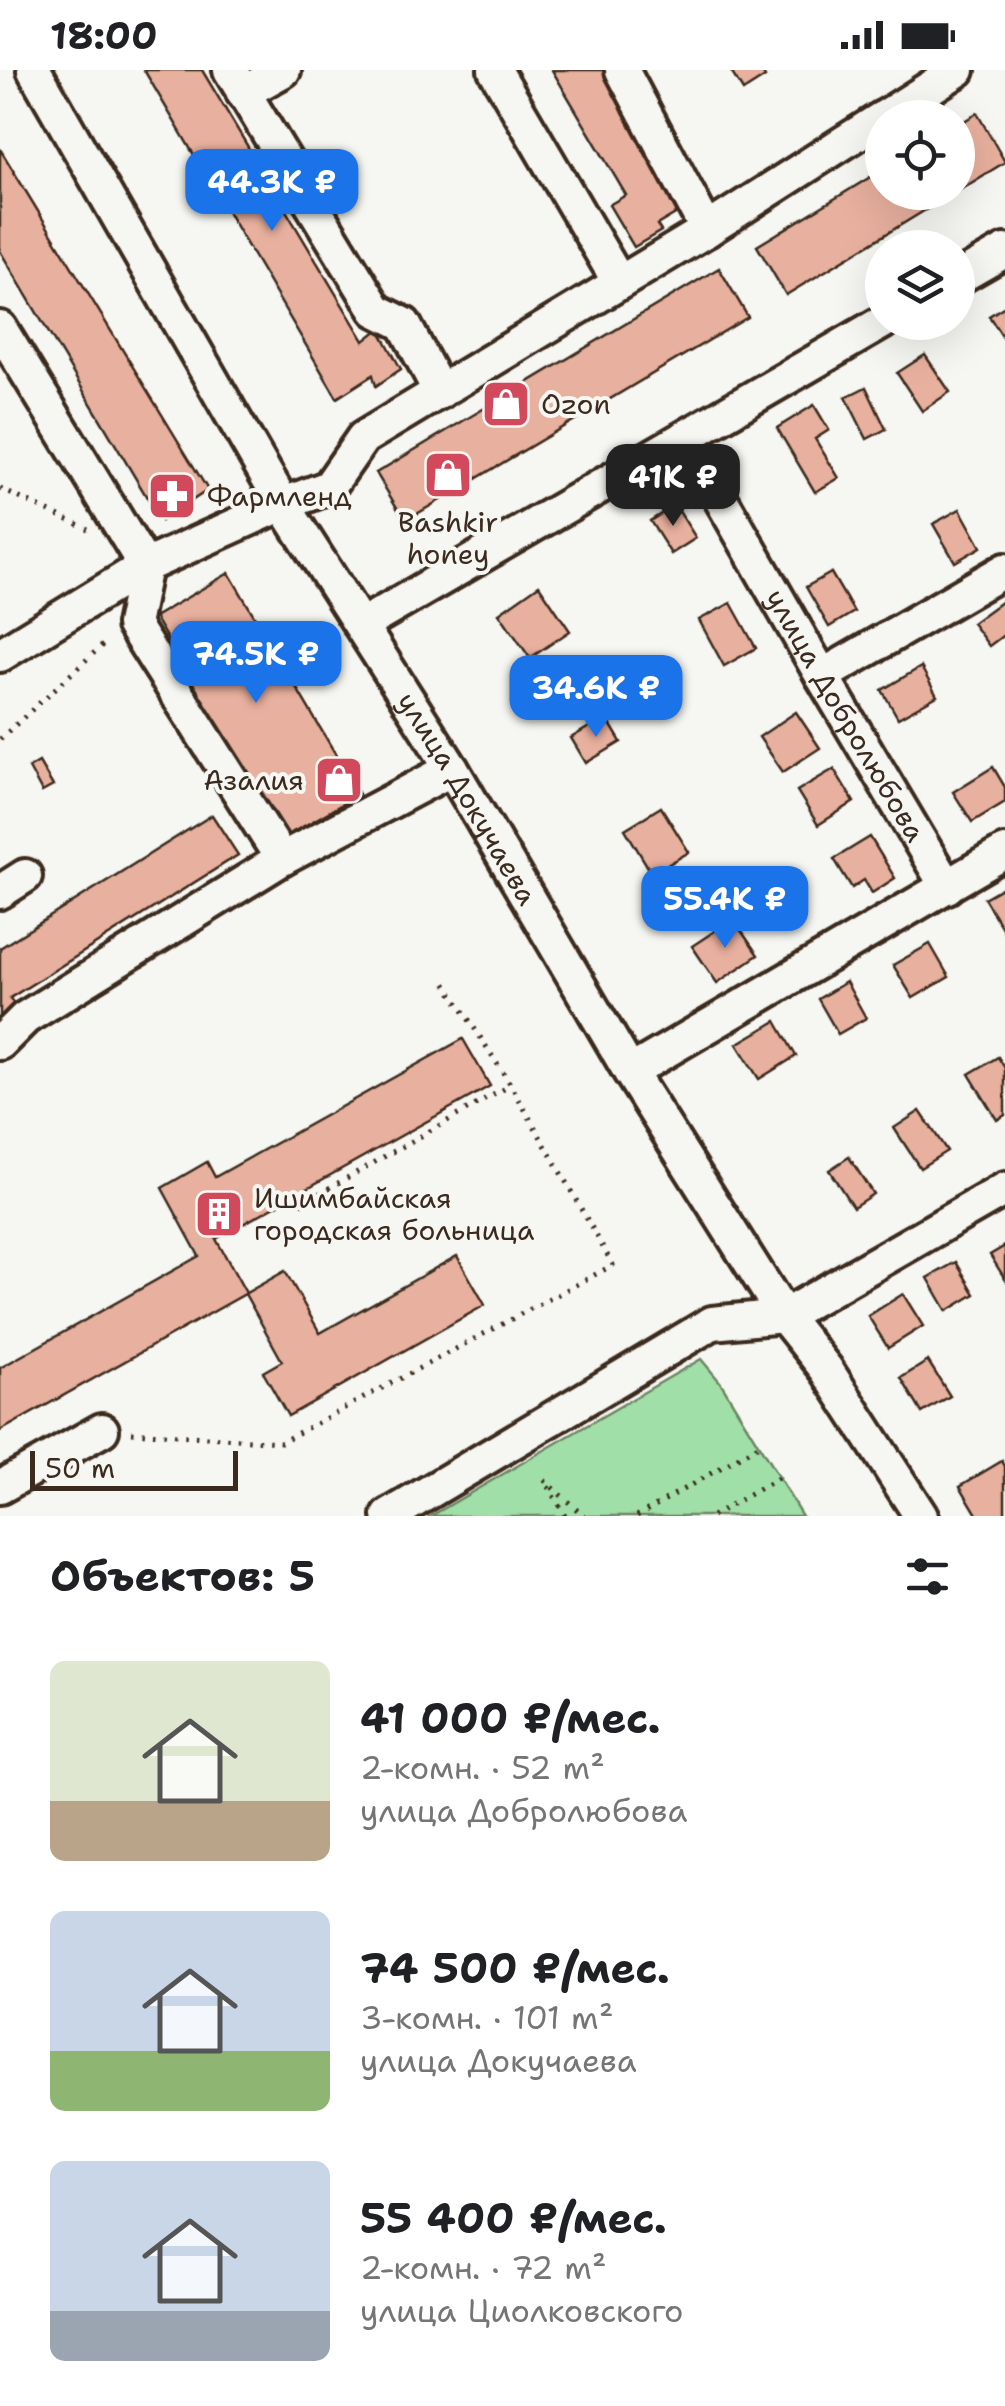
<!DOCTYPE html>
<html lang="ru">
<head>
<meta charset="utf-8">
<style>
	body { margin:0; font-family:"Shantell Sans",sans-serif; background:#f2f2f2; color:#202124; height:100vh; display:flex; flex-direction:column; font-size:38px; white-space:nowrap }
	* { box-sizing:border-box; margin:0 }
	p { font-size:32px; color:#757577 }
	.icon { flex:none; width:55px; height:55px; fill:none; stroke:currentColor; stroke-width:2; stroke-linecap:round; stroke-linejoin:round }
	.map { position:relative; height:1446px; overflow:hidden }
	.drawer { display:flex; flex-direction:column; background:#fff; flex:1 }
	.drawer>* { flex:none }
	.tools { position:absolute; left:865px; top:30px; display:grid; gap:20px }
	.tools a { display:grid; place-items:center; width:110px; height:110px; border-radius:50%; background:#fff; box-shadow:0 10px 40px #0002; font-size:50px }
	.scale { position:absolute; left:30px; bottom:25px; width:208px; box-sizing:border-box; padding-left:10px; border:5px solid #3b2a1e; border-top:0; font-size:28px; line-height:35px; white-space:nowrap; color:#3b2a1e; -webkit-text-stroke:8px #f6f6f2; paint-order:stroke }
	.price { position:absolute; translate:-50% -85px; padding:0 22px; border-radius:20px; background:#1a73e8; color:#fff; font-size:32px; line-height:65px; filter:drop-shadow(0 2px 5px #0008) }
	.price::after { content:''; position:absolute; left:50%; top:60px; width:30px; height:22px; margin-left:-15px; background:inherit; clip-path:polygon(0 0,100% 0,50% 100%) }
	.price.active { background:#222; color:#fff }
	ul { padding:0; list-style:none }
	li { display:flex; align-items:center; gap:30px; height:250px; padding:0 50px }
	li span { display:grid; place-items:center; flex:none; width:280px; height:200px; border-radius:15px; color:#555 }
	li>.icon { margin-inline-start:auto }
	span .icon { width:120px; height:120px; fill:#fffc; stroke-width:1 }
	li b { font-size:42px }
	h2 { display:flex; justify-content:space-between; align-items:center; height:120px; padding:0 50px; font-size:42px }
	.status { display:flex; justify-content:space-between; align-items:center; height:70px; padding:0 50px; background:#fff; direction:ltr }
	.status svg { height:28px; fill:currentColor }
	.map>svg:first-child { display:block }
	.green { fill:#a0dfa8; stroke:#6e8463; stroke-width:2.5 }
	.building { fill:#e8b09e; stroke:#3b2a1e; stroke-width:2.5 }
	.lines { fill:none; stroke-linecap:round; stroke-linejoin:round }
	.minor-casing { stroke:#3b2a1e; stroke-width:40 }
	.path { stroke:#3b2a1e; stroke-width:5; stroke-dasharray:2.5 8; stroke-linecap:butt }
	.minor { stroke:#f6f6f2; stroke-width:32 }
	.labels { text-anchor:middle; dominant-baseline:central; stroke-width:8; stroke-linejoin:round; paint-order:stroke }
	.poi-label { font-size:28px; fill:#3b2a1e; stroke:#f6f6f2; text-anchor:start }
	.street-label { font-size:28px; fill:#3b2a1e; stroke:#f6f6f2 }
</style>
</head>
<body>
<div class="status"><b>18:00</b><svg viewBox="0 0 49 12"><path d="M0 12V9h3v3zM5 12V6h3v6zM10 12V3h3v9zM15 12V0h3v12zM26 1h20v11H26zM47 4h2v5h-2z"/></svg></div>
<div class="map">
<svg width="1005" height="1446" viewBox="0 0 1005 1446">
	<rect width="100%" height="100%" fill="#f6f6f2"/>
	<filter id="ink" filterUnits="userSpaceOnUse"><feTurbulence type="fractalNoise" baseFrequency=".01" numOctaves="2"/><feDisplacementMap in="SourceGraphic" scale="20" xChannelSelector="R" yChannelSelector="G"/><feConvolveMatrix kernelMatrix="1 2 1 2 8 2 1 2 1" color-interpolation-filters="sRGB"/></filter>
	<g filter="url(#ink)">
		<polygon class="green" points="701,1289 721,1313 802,1446 431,1446"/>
		<g class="building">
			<polygon points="144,0 202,0 364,271 379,259 401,299 376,316 373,305 337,328"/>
			<polygon points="552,0 606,0 687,137 657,155 661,161 634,177 609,135 626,125"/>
			<polygon points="730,0 761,0 765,7 743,21"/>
			<polygon points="977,43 1005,92 958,121 958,55"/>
			<polygon points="0,79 208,420 161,451 0,181"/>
			<polygon points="882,100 882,122 955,122 786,225 757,176"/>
			<polygon points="719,198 748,247 405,451 376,403"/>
			<polygon points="1005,236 1005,271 989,246"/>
			<polygon points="925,285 950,322 922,341 897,303"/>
			<polygon points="866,317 886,359 867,369 846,327"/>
			<polygon points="814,335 829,360 815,369 839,408 815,422 777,358"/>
			<polygon points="675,435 696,468 671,484 650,451"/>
			<polygon points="960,439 981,477 955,492 933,454"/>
			<polygon points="229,503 359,724 284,768 154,547"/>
			<polygon points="831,503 854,542 829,557 806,517"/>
			<polygon points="539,515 570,561 530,588 499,543"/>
			<polygon points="1005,529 1005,564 989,576 972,553"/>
			<polygon points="731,533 756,578 724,596 699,550"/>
			<polygon points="921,597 937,626 898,648 882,620"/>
			<polygon points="796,642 820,678 783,702 759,667"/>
			<polygon points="606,647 621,672 586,693 571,668"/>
			<polygon points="39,692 53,716 42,722 29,698"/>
			<polygon points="993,697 1005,717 1005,732 972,752 953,722"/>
			<polygon points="834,699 854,732 818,755 797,721"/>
			<polygon points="661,737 689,782 652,804 625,759"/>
			<polygon points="212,745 238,785 10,928 18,941 0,952 0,878"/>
			<polygon points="870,767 895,808 872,823 864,810 852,818 834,789"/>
			<polygon points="1005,816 1005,863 984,828"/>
			<polygon points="733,849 758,885 717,913 692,876"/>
			<polygon points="930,874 949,907 913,928 893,895"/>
			<polygon points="846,912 866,948 838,964 818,929"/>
			<polygon points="776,951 796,986 759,1009 737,974"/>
			<polygon points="463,969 490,1016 216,1169 246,1223 285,1201 320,1263 457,1186 485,1235 288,1346 263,1302 282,1291 245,1224 0,1361 0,1298 199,1186 162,1118 207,1092 215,1107"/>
			<polygon points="998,987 1005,998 1005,1045 997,1050 969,1004"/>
			<polygon points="920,1041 947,1081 920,1098 894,1058"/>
			<polygon points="849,1087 873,1124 853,1137 829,1100"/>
			<polygon points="1005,1176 1005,1209 990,1185"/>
			<polygon points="956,1192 975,1224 947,1241 928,1208"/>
			<polygon points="903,1224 923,1256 888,1278 868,1246"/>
			<polygon points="928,1291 950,1326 922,1343 901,1308"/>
			<polygon points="1002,1391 1005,1396 1005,1446 978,1446 960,1416"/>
		</g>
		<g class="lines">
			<g class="minor-casing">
				<g id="minor">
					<path id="s1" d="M 34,0 L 283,434 L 452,699 L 630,1002 L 784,1246 L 826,1299 L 921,1446"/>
					<polyline points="230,0 376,240 404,254 440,322"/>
					<polyline points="495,0 619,212"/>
					<polyline points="622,0 707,160"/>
					<polyline points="243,23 284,0"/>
					<polyline points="883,48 958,0"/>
					<polyline points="958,208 1005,181"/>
					<polyline points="0,258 145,496 133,555 282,789 25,948 0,973"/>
					<path id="s2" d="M 686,368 L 822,606 L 947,817"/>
					<polyline points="284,434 329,417 363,368 707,160 882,48"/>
					<polyline points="362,555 883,252"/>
					<polyline points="0,585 145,496 283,434"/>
					<polyline points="822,606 1005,500"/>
					<polyline points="282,789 452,699"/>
					<polyline points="0,822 25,806"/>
					<polyline points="630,1002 1005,782"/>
					<polyline points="0,1417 102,1360"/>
					<polyline points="389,1446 712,1253 784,1246 1005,1119"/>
				</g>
			</g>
			<g class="path">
				<polyline points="0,419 88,459"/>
				<polyline points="0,669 108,570"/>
				<polyline points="301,1134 511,1015"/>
				<polyline points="132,1362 281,1372 613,1195 511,1015 444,911"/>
				<polyline points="565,1446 544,1410 584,1446"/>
				<polyline points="637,1446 760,1375"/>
				<polyline points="712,1446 780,1407"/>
			</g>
			<use href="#minor" class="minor"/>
		</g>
	</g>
	<defs>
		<g id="shop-square" transform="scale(2.5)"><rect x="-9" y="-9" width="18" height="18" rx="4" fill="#d1495b" stroke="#f6f6f2"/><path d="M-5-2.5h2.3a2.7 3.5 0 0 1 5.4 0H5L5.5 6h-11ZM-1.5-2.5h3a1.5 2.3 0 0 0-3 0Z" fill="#fff"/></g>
		<g id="pharmacy-square" transform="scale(2.5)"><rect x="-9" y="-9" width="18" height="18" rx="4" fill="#d1495b" stroke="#f6f6f2"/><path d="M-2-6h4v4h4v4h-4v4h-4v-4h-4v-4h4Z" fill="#fff"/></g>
		<g id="building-square" transform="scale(2.5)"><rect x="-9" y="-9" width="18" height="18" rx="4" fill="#d1495b" stroke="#f6f6f2"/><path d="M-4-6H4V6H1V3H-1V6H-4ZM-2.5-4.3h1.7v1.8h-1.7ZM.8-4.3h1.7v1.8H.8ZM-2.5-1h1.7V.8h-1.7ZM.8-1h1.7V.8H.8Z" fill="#fff"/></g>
	</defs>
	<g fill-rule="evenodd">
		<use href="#shop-square" x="506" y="334"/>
		<use href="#shop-square" x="448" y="405"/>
		<use href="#pharmacy-square" x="172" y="426"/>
		<use href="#shop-square" x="339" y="710"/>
		<use href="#building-square" x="219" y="1144"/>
	</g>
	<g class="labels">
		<g class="poi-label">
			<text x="541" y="334">Ozon</text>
			<text x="207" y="426">Фармленд</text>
			<text x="448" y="452" text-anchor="middle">Bashkir<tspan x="448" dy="32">honey</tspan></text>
			<text x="304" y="710" text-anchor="end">Азалия</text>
			<text x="254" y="1128">Ишимбайская<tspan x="254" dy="32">городская больница</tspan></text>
		</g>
		<g class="street-label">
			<text stroke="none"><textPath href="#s2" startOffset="320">улица Добролюбова</textPath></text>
			<text stroke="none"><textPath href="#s1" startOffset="848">улица Докучаева</textPath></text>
		</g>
	</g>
</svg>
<div class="tools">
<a><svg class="icon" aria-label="locate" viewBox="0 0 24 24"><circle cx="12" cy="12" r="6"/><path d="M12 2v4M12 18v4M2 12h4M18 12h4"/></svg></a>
<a><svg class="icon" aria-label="layers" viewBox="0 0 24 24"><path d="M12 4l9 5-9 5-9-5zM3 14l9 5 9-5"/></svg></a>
</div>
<div class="scale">50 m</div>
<b class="price" style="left:272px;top:164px">44.3K ₽</b>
<b class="price active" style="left:673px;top:459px">41K ₽</b>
<b class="price" style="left:256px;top:636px">74.5K ₽</b>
<b class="price" style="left:596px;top:670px">34.6K ₽</b>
<b class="price" style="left:725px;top:881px">55.4K ₽</b>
</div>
<section class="drawer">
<h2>Объектов: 5<svg class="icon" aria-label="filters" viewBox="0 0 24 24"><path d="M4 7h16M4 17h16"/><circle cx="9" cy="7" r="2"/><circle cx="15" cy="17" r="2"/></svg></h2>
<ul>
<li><span style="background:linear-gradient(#dfe7d0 70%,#b9a48a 0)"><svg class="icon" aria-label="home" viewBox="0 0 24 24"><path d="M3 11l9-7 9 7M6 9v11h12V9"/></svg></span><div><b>41 000 ₽/мес.</b><p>2-комн. · 52 m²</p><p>улица Добролюбова</p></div></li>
<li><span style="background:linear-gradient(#c9d6e8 70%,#8fb573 0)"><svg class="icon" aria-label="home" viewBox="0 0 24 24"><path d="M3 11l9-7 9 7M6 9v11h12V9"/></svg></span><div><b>74 500 ₽/мес.</b><p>3-комн. · 101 m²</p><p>улица Докучаева</p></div></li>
<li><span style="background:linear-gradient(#c9d6e8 75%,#9aa5b1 0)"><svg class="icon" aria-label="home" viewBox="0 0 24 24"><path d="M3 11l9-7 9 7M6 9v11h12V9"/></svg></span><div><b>55 400 ₽/мес.</b><p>2-комн. · 72 m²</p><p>улица Циолковского</p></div></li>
</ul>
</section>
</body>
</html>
